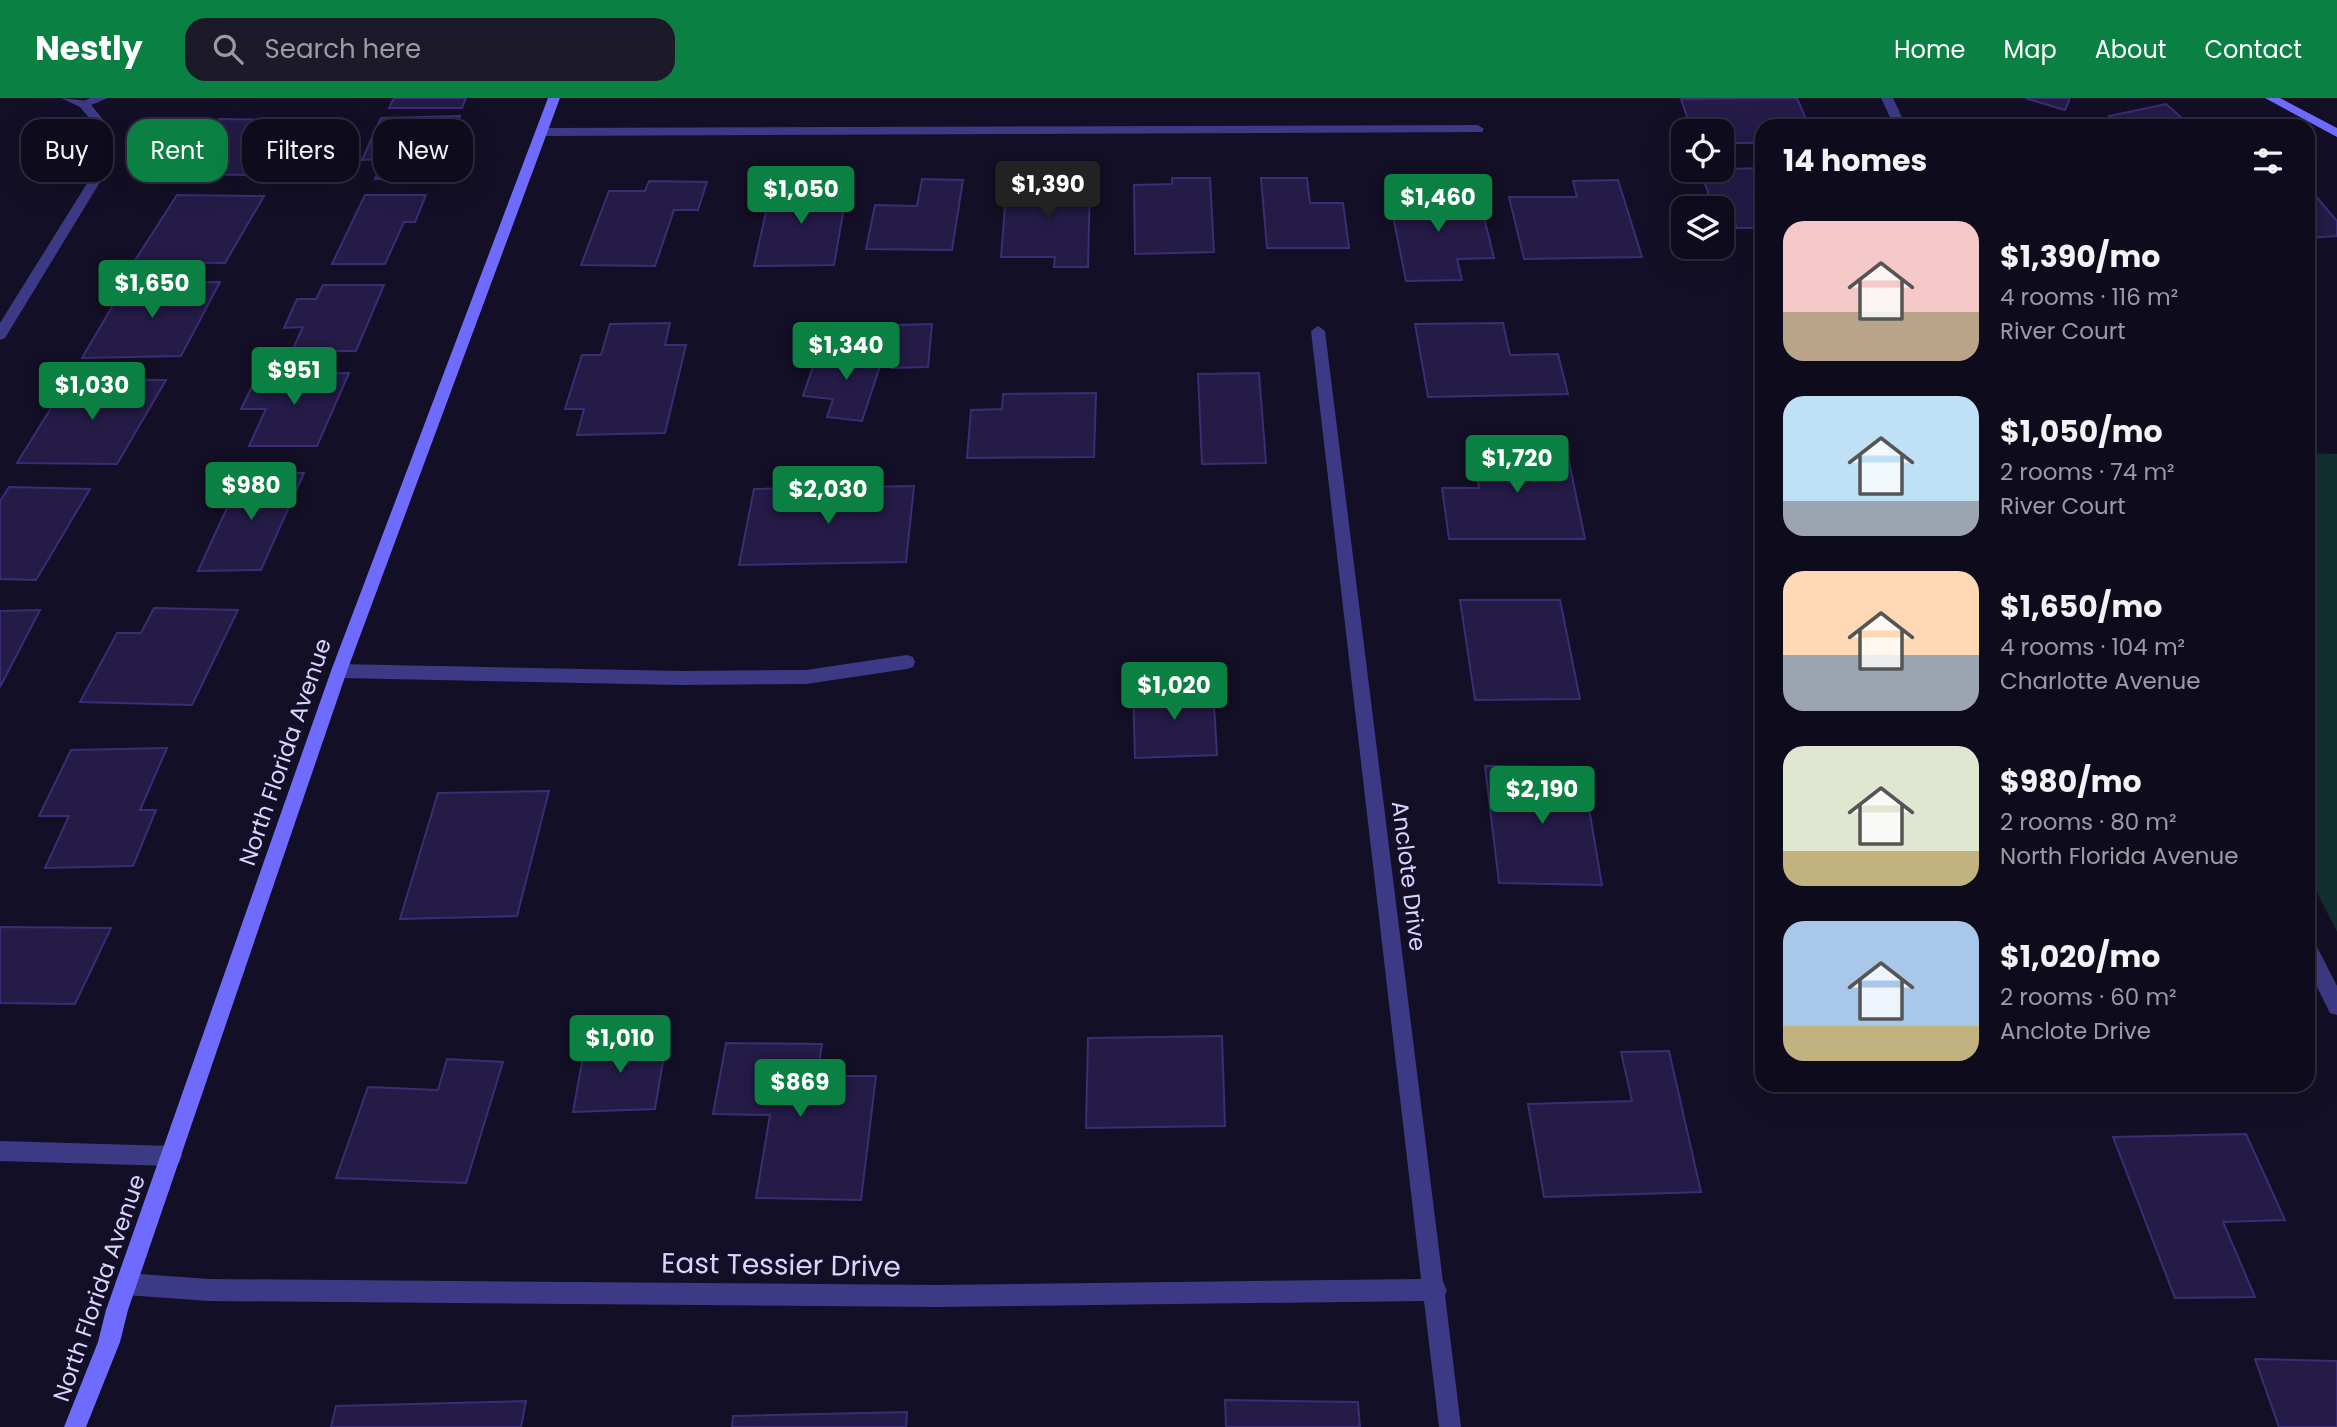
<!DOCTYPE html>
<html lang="en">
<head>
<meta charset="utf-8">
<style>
	body { margin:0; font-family:Poppins,sans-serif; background:#1c1929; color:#f1f3f6; height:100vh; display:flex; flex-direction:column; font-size:26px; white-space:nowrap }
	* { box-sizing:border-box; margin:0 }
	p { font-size:23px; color:#9b9ba3 }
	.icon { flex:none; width:38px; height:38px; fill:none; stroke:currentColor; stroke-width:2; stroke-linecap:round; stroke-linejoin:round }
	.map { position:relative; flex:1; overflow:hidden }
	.details { position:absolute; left:1755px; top:21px; width:560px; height:973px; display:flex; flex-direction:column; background:#0e0b1c; border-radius:21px; box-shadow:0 7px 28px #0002,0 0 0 2px #2e2b3b }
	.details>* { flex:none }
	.banner { position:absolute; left:21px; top:21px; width:665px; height:63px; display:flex; gap:14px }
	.buttons { position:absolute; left:1671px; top:21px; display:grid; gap:14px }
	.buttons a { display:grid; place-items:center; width:63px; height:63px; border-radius:14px; background:#0e0b1c; box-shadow:0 7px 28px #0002,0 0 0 2px #2e2b3b; font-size:35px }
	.price { position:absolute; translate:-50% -60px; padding:0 16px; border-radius:7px; background:#0b8043; color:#fff; font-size:23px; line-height:46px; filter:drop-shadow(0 2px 4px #0008) }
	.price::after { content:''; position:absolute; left:50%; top:42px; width:21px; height:16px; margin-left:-10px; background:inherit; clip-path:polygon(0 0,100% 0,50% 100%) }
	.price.active { background:#222; color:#fff }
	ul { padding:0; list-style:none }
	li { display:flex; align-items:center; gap:21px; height:175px; padding:0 28px }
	li span { display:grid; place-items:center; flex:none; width:196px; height:140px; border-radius:21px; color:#555 }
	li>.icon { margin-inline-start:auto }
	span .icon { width:84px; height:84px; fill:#fffc; stroke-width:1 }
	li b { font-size:30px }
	h2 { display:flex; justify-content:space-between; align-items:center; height:84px; padding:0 28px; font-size:30px }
	.pill { padding:0 24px; border-radius:21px; background:#0e0b1c; box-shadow:0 7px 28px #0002,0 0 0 2px #2e2b3b; font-size:24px; line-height:63px }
	.pill.active { background:#0b8043; color:#fff }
	header { display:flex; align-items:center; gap:42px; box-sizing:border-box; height:98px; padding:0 35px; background:#0b8043; color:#fff }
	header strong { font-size:33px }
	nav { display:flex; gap:38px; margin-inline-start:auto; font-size:24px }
	.search { width:490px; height:63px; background:#1c1929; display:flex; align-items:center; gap:18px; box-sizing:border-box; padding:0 24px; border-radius:21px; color:#9b9ba3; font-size:26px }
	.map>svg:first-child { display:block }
	.green { fill:#12302f }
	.building { fill:#241b47; stroke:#3b2d73; stroke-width:2 }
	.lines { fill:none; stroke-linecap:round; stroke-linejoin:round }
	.lane { fill:#3d3a85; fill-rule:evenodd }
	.street { fill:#3d3a85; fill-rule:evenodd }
	.secondary { fill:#6f6bff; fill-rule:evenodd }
	.labels { text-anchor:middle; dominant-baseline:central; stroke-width:6; stroke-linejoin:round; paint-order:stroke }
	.street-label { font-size:23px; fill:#d9d4ff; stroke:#130f26 }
	.near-street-label { font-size:28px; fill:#d9d4ff; stroke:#130f26 }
</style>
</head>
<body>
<header>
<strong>Nestly</strong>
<div class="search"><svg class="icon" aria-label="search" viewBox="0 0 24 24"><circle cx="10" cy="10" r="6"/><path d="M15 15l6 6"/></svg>Search here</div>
<nav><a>Home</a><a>Map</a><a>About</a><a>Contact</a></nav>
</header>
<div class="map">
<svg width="2337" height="1329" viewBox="0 0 2337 1329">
	<rect width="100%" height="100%" fill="#130f26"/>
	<polygon class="green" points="2308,355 2337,356 2337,834 2308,777"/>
	<g class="building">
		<polygon points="394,0 466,0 462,10 389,10"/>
		<polygon points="1797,0 1809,28 1762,28 1762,45 1722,45 1722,33 1692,33 1681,1"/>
		<polygon points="2025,0 2070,0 2065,12"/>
		<polygon points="2166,6 2191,28 2121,28 2109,18"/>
		<polygon points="460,18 451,43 438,43 423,80 375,81 384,61 362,62 381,20"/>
		<polygon points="219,21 282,22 274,34 292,34 266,77 184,76"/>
		<polygon points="1762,70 1762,130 1737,130 1723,97 1709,97 1700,72"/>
		<polygon points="1172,80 1210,80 1214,154 1135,156 1134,87 1172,86"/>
		<polygon points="1261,80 1307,80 1310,105 1343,105 1349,150 1267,150"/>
		<polygon points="922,81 963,82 952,152 866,151 875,107 917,108"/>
		<polygon points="773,82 809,82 807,92 847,92 834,167 754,168"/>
		<polygon points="1007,82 1090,82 1088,169 1054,169 1055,159 1001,159"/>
		<polygon points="1618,82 1642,159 1524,161 1509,99 1577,99 1573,83"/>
		<polygon points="649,83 707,84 698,112 674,112 655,168 581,167 609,93 645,93"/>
		<polygon points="2308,89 2337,123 2337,138 2308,140"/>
		<polygon points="1444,92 1446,103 1480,103 1494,160 1457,161 1462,182 1406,183 1388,93"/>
		<polygon points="177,97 264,98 225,165 134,164"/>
		<polygon points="365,97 426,97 415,124 404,124 385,166 332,166"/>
		<polygon points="220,184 181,258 82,260 126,185"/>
		<polygon points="323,187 384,187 356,253 292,253 303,229 284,230 297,201 316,201"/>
		<polygon points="670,225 665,247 686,247 665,335 577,337 584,311 565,311 582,257 601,257 610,226"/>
		<polygon points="1503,225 1510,257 1558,256 1568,296 1428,299 1415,226"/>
		<polygon points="932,226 928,269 891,270 896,227"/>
		<polygon points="845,250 885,253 862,323 827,319 833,301 803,298 816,260 841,262"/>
		<polygon points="349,275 317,348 249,348 266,311 241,311 258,276"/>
		<polygon points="1259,275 1266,365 1202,366 1198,276"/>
		<polygon points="69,281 166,282 117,366 17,365"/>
		<polygon points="1096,295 1094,359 967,360 971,312 1002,311 1003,296"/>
		<polygon points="1472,344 1565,344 1585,441 1449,441 1442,390 1479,390"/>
		<polygon points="243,375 304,375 261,472 198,473"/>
		<polygon points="914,388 906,464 739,467 754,391"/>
		<polygon points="9,389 90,391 36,482 0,481 0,403"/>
		<polygon points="1460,502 1560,502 1580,601 1475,602"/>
		<polygon points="154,510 238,512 192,607 80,604 117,535 141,535"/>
		<polygon points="40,512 0,589 0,513"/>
		<polygon points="1213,588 1217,657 1135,660 1133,590"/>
		<polygon points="167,650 140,712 156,712 133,768 45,770 69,718 39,718 71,652"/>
		<polygon points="1485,668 1582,669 1602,787 1499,785"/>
		<polygon points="549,693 517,818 400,821 438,695"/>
		<polygon points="0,829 111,830 75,906 0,905"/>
		<polygon points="1222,938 1225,1028 1086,1030 1088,940"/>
		<polygon points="667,939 655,1011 573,1014 586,942"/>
		<polygon points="726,945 822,946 817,978 876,978 861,1102 756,1100 770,1017 713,1016"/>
		<polygon points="1669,953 1701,1094 1544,1099 1528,1006 1632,1003 1621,954"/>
		<polygon points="447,961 503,964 466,1085 336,1080 368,989 438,992"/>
		<polygon points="2246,1036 2285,1122 2223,1124 2255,1199 2175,1200 2113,1039"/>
		<polygon points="2255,1261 2337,1263 2337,1329 2279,1329"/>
		<polygon points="1225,1302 1358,1304 1360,1329 1226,1329"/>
		<polygon points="526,1303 521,1329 331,1329 336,1308"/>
		<polygon points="907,1314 906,1329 732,1329 733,1318"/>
	</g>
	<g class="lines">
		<g class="lane">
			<polygon points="90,0 108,0 84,10 78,6"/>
			<polygon points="907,557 913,559 915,564 913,569 907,571 806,586 681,587 339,580 333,578 331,573 333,568 339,566 681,573 806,572"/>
		</g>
		<g class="street">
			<polygon points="61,0 88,3 113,34 108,71 5,240 0,242 0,225 96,71 101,34 80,9"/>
			<polygon points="1881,0 1893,0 1906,28 1894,28"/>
			<polygon points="1478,27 1484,31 1482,34 541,38 535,34 541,30"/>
			<polygon points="1318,228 1325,233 1443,1184 1447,1192 1445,1197 1461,1329 1439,1329 1424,1203 936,1209 209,1203 126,1197 118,1194 115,1186 118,1178 126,1175 209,1181 936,1187 1421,1181 1311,233"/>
			<polygon points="2308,842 2315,845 2337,888 2337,917 2330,915 2308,871"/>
			<polygon points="0,1043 172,1048 179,1051 182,1058 179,1065 172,1068 0,1063"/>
		</g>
		<g class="secondary">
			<polygon points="548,0 560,0 347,573 128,1212 120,1244 86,1329 64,1329 98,1244 106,1212 331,573"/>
			<polygon points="2265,0 2280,0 2337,30 2337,39"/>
		</g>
	</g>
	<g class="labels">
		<g class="street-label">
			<text transform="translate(285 654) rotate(-71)">North Florida Avenue</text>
			<text transform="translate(1409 778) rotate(83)">Anclote Drive</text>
			<text transform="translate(99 1190) rotate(-71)">North Florida Avenue</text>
		</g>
		<g class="near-street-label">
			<text transform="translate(781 1167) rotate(1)">East Tessier Drive</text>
		</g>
	</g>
</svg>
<div class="buttons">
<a><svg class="icon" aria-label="locate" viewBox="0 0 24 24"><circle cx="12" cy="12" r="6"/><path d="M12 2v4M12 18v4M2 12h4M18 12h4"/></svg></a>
<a><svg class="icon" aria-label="layers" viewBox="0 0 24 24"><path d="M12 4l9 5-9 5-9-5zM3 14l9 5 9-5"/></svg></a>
</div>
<b class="price active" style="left:1048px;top:123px">$1,390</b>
<b class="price" style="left:801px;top:128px">$1,050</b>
<b class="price" style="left:1438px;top:136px">$1,460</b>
<b class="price" style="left:152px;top:222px">$1,650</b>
<b class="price" style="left:846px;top:284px">$1,340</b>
<b class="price" style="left:294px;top:309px">$951</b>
<b class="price" style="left:92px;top:324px">$1,030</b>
<b class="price" style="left:1517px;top:397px">$1,720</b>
<b class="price" style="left:251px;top:424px">$980</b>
<b class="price" style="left:828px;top:428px">$2,030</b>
<b class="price" style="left:1174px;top:624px">$1,020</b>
<b class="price" style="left:1542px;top:728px">$2,190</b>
<b class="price" style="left:620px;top:977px">$1,010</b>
<b class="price" style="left:800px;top:1021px">$869</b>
<div class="banner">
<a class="pill">Buy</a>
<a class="pill active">Rent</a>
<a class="pill">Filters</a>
<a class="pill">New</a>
</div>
<section class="details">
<h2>14 homes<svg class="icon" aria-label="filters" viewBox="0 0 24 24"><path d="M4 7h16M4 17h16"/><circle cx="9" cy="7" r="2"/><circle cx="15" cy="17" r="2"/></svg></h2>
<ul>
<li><span style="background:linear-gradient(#f6c9c9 65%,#b9a48a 0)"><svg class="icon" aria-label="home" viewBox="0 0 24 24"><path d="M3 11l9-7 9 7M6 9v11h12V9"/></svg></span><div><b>$1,390/mo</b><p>4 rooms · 116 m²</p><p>River Court</p></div></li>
<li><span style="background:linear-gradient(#bfe0f5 75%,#9aa5b1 0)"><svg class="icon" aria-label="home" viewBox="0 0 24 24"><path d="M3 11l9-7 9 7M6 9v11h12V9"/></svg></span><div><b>$1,050/mo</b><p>2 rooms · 74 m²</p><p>River Court</p></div></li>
<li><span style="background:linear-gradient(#ffd9b3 60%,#9aa5b1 0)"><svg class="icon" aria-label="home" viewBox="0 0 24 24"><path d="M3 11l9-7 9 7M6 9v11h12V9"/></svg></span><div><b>$1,650/mo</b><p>4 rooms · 104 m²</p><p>Charlotte Avenue</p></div></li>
<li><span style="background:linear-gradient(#dfe7d0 75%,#c2b280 0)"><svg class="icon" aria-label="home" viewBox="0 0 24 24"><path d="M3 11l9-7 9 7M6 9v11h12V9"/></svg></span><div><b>$980/mo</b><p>2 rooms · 80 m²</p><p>North Florida Avenue</p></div></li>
<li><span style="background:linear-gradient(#a9c7e8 75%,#c2b280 0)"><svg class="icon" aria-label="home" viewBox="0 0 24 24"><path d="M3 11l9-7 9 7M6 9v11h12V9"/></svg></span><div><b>$1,020/mo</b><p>2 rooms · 60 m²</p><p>Anclote Drive</p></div></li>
</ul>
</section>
</div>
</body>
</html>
